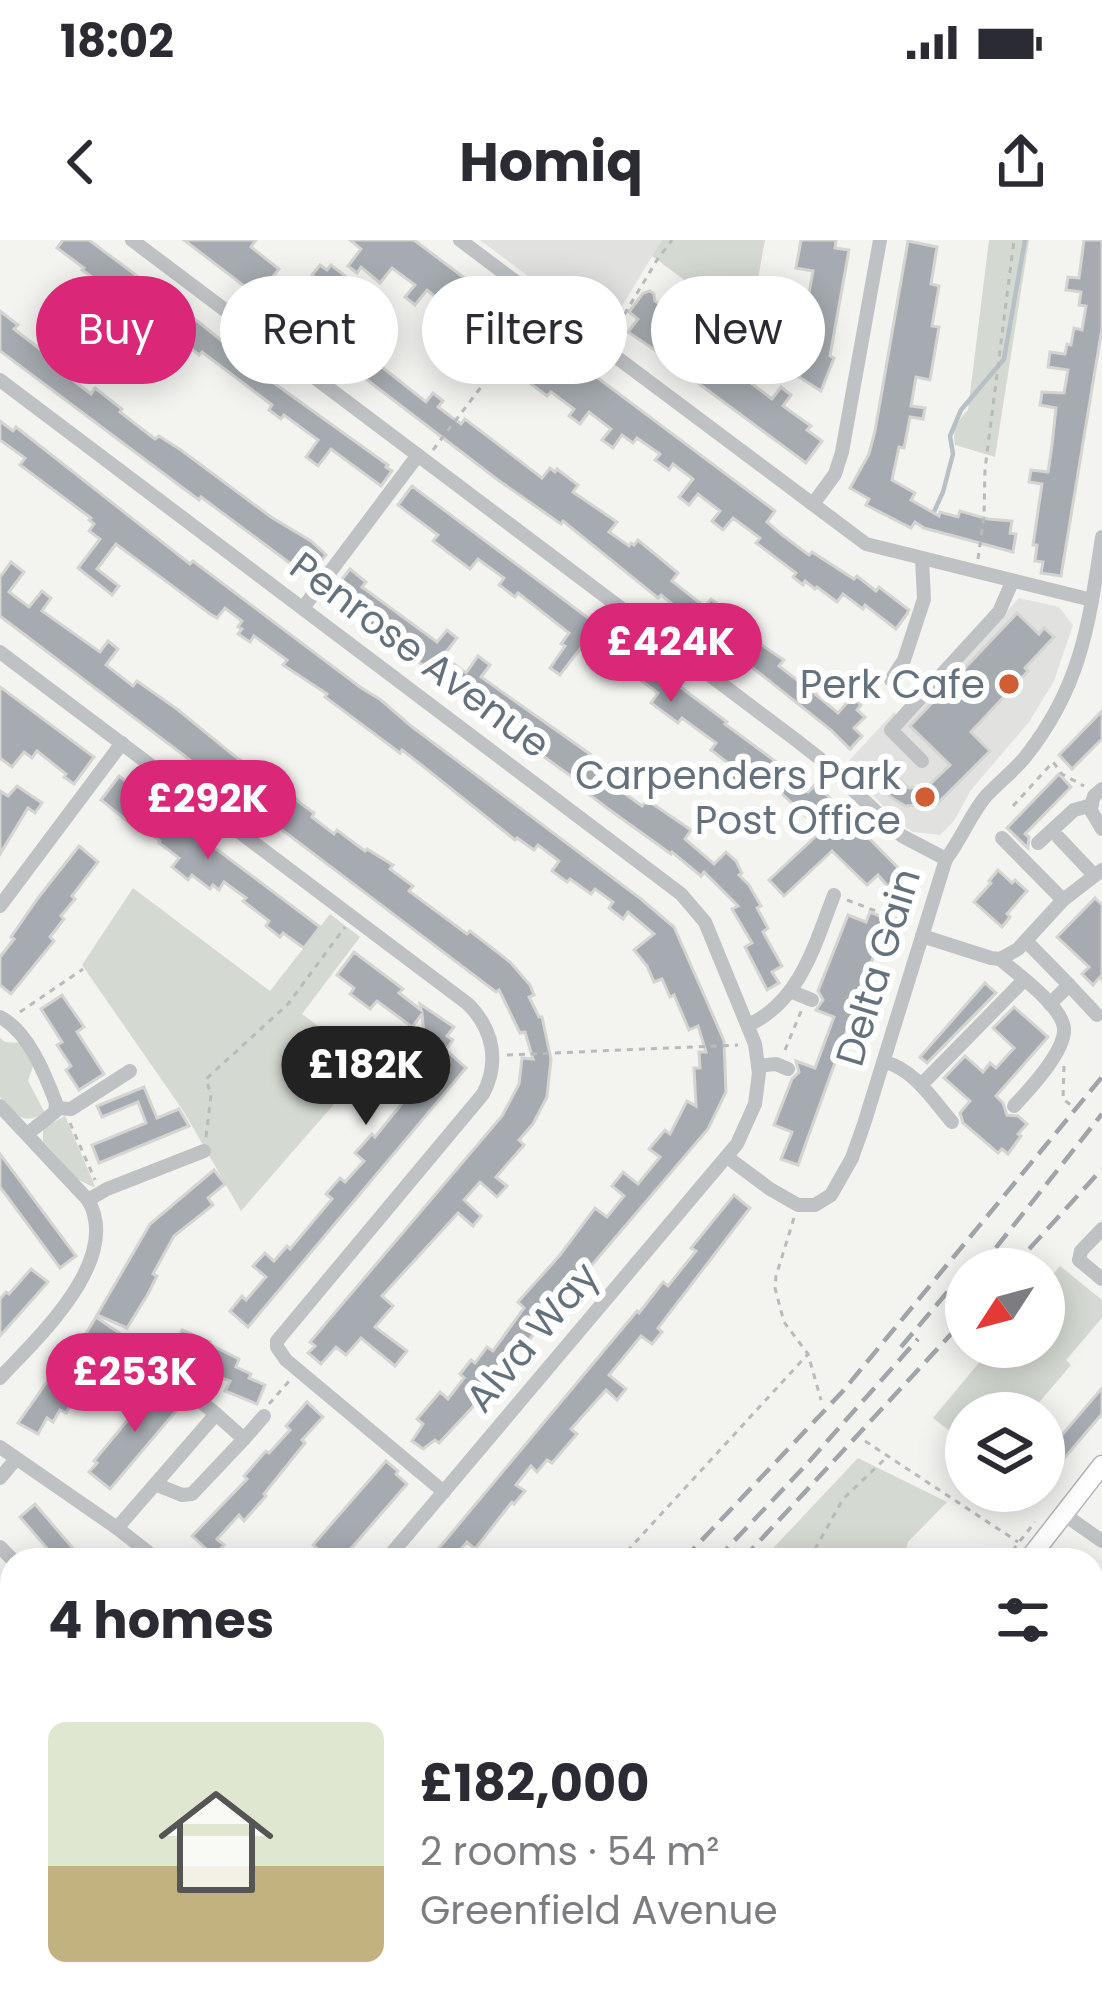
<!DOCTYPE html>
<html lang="en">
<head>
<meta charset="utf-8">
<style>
	body { margin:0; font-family:Poppins,sans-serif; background:#f7f7f7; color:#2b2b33; height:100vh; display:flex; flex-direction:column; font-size:45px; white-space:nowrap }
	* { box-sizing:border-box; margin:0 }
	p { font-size:39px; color:#7c7c81 }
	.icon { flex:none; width:66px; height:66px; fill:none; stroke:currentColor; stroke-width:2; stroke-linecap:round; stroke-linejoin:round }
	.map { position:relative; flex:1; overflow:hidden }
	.panel { position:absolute; left:0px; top:1308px; width:1104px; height:468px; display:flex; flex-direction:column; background:#fff; border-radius:36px 36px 0 0; box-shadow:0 6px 30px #0003 }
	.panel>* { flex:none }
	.guide { position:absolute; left:36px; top:36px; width:1032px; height:108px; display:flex; gap:24px }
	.needle { width:78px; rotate:234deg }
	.fabs { position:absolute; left:945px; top:1008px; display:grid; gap:24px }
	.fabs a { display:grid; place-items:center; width:120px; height:120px; border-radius:50%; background:#fff; box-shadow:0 6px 30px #0003; font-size:60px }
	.price { position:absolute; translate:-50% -102px; padding:0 27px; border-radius:42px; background:#db2777; color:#fff; font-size:39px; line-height:78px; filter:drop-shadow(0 3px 6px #0008) }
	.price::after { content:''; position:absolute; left:50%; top:72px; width:36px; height:27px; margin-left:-18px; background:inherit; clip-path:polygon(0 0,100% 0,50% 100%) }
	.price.on { background:#222; color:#fff }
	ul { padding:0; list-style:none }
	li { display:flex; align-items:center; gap:36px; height:300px; padding:0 48px }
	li+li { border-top:3px solid #e1e1e2 }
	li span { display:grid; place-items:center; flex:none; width:336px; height:240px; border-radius:18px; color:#555 }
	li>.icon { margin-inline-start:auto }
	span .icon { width:144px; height:144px; fill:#fffc; stroke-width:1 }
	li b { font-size:51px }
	h2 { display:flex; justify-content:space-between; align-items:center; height:144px; padding:0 48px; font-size:51px }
	.chip { padding:0 42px; border-radius:54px; background:#fff; box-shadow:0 6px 30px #0003; font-size:42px; line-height:108px }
	.chip.on { background:#db2777; color:#fff }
	.status { display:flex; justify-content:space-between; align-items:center; height:84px; padding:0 60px; background:#fff; direction:ltr }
	.status svg { height:33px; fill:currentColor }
	header { display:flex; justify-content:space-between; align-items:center; height:156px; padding:0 48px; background:#fff; font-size:54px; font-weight:700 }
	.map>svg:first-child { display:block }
	.built { fill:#e1e2e0 }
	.green { fill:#d4dad1 }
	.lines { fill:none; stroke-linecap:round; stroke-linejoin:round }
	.stream { stroke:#b7c0c5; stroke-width:4.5 }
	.building { fill:#a5abb0; stroke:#d4d4d2; stroke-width:3 }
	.major-casing { stroke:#b2b5b8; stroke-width:21 }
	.path { stroke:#b8babc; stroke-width:3; stroke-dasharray:6 6; stroke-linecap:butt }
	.minor { stroke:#bfc2c5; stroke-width:14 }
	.major { stroke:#fff; stroke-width:18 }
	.rail { stroke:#a0a5a9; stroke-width:4.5; stroke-dasharray:18 9; stroke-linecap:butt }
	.poi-dot { fill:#d05d33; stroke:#fff; stroke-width:4.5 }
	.labels { text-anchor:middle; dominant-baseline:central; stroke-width:12; stroke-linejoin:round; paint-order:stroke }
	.street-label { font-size:39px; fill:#65727e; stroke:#fff }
	.poi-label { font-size:39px; fill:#65727e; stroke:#fff; text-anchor:end }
</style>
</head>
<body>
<div class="status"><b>18:02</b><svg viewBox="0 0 49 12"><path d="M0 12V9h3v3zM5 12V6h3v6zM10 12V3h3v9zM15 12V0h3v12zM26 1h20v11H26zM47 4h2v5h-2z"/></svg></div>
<header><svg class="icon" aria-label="back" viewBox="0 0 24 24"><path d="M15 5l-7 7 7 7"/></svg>Homiq<svg class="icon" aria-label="share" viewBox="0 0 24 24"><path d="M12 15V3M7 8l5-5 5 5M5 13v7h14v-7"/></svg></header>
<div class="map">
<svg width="1102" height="1776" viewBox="0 0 1102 1776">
	<rect width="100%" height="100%" fill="#f3f3f0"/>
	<g class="built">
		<polygon points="480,0 662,0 605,94"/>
		<polygon points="1019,358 1059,367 1073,385 1054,441 1029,482 971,550 954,581 940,595 913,592 899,583 845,525 894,472 906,483"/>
	</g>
	<g class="green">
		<polygon points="662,0 765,0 749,88 652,16"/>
		<path d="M 989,0 L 1029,0 L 995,217 L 955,205 C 952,190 957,181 968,170 Z"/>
		<polygon points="133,648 270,751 330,674 360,697 302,774 369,824 241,971 184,872 82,725"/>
		<path d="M 0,798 L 5,802 L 21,803 L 33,826 L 28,841 L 45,873 C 20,886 17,875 0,857 Z"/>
		<polygon points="65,876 95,946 93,947 77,939 43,901 43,888"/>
		<polygon points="1060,1026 1102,1060 1102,1078 1066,1120 1071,1125 1030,1173 966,1173 966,1204 933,1178 992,1107 1044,1107 1044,1045"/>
		<polygon points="858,1218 947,1262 908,1302 904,1320 762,1320"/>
		<polygon points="0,1543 12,1553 12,1764 108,1764 96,1776 0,1776"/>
		<polygon points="1092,1576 1102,1584 1102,1776 734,1776 742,1764 1092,1764"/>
		<polygon points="318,1764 648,1764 639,1776 303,1776"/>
	</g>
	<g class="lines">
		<g class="stream">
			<polyline points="932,276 943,252 953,214 950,196 961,170 1004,119 1025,0"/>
			<polyline points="455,1776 474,1764"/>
		</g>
	</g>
	<g class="building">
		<polygon points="63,0 89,0 200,83 267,138 388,225 386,227 392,231 381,246 331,209 318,226 306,217 318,200 284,175 281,179 269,170 272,165 202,112 199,115 155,81 137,67 141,61 111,39 106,47 82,30 84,28 57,8"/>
		<polygon points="184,0 256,0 251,7 279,29 272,38 304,63 321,43 312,35 320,25 327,30 331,25 348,38 324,68 374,109 369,115 387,131 426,162 433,153 443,161 438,167 461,184 465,179 542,238 550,228 555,232 557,229 578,245 573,252 617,282 609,292 629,306 631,303 634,305 638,300 649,309 678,333 672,341 705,367 711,359 731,374 726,381 784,420 779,426 797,440 801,435 818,449 815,454 838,473 852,457 861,465 857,470 865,477 854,488 862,496 850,509 831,490 661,355 658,358 563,281 561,284 498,240"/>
		<polygon points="350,0 414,0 775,271 767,282 781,294 809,315 812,312 854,339 857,336 876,351 879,347 909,370 907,374 896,389 865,365 863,369 843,354 837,362 817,347 815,349 805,341 803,345 793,337 796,333 756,303 760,298 733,278 723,290 712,281 720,271 698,254 689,265 679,257 693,239 673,224 669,230 655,220 660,214 637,198 633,203 622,195 613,208 602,200 611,189 589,172 580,184 569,176 574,169 551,152 547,156 519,135 527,126 493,96 482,110 472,103 480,93 427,50 415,65 405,57 415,45 392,28 380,43 361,27 357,33 348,26 361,9"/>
		<polygon points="801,0 836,0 835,8 849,10 830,116 834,118 821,151 799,137 809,112 780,105 783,94 799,98 808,58 813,31 796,28"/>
		<polygon points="1084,0 1102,0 1102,88 1061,336 1041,333 1043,322 1035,321 1037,305 1033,305 1042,244 1029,242 1031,230 1048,232 1052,205 1056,168 1040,165 1042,152 1064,153 1068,130 1048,127 1050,112 1065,114 1067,104 1071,105 1074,88 1082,90 1086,66 1079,65 1081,52 1066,50 1068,37 1079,38"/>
		<polygon points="908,1 937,7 931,44 939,46 932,86 939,87 930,140 916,137 911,166 925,168 923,179 910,177 904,208 899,207 892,240 915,253 911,260 939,276 940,272 958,277 960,271 988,279 1012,281 1010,293 1016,294 1013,312 924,288 915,282 911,288 866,265 869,259 850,248 869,214 875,191"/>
		<polygon points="650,51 654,54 655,61 678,77 681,72 697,84 693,88 706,97 703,100 708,104 701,114 724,131 732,130 741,137 747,130 756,137 751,143 772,159 781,147 791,155 783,166 811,186 807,190 822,201 806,223 679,129 680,127 628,92 638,79 629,72 643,53"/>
		<polygon points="0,71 18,85 14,89 75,136 73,140 91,154 95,148 122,169 120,172 155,199 159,196 181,210 271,277 311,301 326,315 311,334 305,330 303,333 201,257 199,260 0,111"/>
		<polygon points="114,90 162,122 153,135 150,132 146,138 130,126 134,121 107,100"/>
		<polygon points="0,181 13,191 16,187 190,324 193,321 360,447 381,460 411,486 641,659 674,687 708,764 724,801 726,852 708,889 539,1087 498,1140 439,1203 435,1200 423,1209 412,1201 423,1184 417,1179 440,1152 448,1159 464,1138 460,1134 471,1120 475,1123 487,1107 493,1111 524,1068 518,1062 560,1015 595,968 607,977 624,956 612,946 623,932 638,944 660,917 649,909 665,890 670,894 687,861 696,866 694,828 700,828 699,812 706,812 698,786 689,790 674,755 670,757 662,739 654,742 647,726 634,710 654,694 628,672 623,679 609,668 613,662 595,649 591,654 570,639 567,642 552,631 559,621 538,605 534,610 517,598 515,600 419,523 402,510 400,513 325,457 327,454 283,425 287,420 254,396 250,402 238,394 242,389 238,387 242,381 225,368 217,378 210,374 116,304 97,329 119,346 112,355 78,328 100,299 89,291 94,284 89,280 91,278 20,225 25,218 0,200"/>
		<polygon points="412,246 727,482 725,484 787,530 808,552 816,544 905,635 890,649 878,635 867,645 832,611 784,656 769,640 816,596 812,592 817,587 778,550 780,548 751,526 739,544 726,536 733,527 711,510 716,503 682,478 678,483 651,463 658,453 623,427 620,432 583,405 560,435 550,428 565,406 561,404 569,393 518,353 515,357 499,345 504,338 478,319 470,329 433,301 438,295 398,265"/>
		<polygon points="11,322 24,332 9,352 29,367 42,351 51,358 42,371 100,412 108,401 118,409 106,425 133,446 137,441 177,469 237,518 256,530 259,526 278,540 272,547 293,563 296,559 299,562 314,573 312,577 334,594 337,590 365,611 367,609 393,625 390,629 413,646 409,651 467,694 470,691 487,704 511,723 530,745 534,755 529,757 539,777 542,777 551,819 547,857 533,884 519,900 524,905 496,937 507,946 497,957 480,942 464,960 481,976 473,986 458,973 382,1056 393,1066 375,1087 407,1111 395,1126 361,1098 346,1115 336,1107 321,1124 308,1113 315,1106 310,1102 502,876 519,844 522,818 533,819 525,792 520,793 499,750 496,752 0,376 0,337"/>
		<polygon points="350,329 366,342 362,347 437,402 447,390 457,398 443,416 466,433 478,416 490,425 481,437 590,514 588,516 605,528 601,534 624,553 642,566 647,560 691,590 685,599 714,624 726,612 736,621 742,633 739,635 749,645 761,666 757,668 768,688 763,692 782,726 772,732 779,743 767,750 745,707 752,703 732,669 738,666 704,632 701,636 672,612 671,614 607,568 573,542 575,539 426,432 428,429 330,355"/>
		<polygon points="1017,373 1039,394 1044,388 1054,397 1025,428 1028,431 971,492 990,511 937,564 905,566 892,558 869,535 881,522 909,548 927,547 950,525 910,486"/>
		<polygon points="0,447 94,517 74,544 64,537 66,534 37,511 32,518 24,512 12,527 0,518"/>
		<polygon points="1102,471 1102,499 1072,529 1059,515"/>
		<polygon points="1059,534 1071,547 1025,594 1029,597 1028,608 1007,588"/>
		<polygon points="119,536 320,687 304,708 283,693 280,697 266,686 269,681 243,661 246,658 224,642 219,650 213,645 210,649 192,635 188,640 172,627 179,618 159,603 160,601 138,583 135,587 101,560"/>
		<polygon points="17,546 42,563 35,573 28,568 0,614 0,551 8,556"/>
		<polygon points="79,606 98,622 72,656 75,659 61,676 64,679 50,697 54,701 11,754 0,745 0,717 14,699 11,697 38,658"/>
		<polygon points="998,630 1012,643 1015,640 1027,651 1007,674 1010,677 1002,687 974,662 991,643 989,641"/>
		<polygon points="1095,658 1102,665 1102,740 1100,737 1093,745 1082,734 1089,727 1057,697"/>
		<polygon points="870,672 887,679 798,925 781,919 792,892 774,885 792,839 799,832 796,821 815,828 834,777 816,770 823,760 818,751 848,675 866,682"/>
		<polygon points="354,712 403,749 399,753 421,770 420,764 454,787 447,796 453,800 446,810 466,828 248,1087 230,1071 242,1056 246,1060 266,1037 253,1026 265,1013 274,1021 287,1006 290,1009 332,959 326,954 340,938 345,942 364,921 355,913 372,894 375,897 428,831 422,774 412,787 377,761 370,769 350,754 354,748 337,735"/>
		<polygon points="985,743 996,753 927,823 920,817"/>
		<polygon points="62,755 84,787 77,792 104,834 79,850 66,830 71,826 57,805 62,802 41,769"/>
		<polygon points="1014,767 1048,797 996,856 1003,863 1007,875 1018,876 1027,884 1018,894 1021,896 1008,914 1002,909 998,913 963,883 960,873 970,861 944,838 965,816 983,832 990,823 996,828 1014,808 993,788"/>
		<polygon points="144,847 157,878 179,869 189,886 99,923 92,905 146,883 138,862 102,877 97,866"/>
		<polygon points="0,914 76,1016 60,1028 0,947"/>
		<polygon points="214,930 225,944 208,958 213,965 174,996 153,1034 157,1036 148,1054 127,1088 97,1075 150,984"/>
		<polygon points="734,955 750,968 658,1088 662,1092 652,1104 641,1096 609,1135 626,1149 617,1160 606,1150 571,1189 577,1194 552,1223 547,1220 537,1232 531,1226 516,1245 525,1251 514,1264 512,1262 475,1309 467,1302 451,1320 429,1320 637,1071 639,1073 663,1042 668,1046 696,1011 691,1008"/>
		<polygon points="31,1029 48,1042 0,1096 0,1059 6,1052 9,1054"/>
		<polygon points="96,1077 122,1095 91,1143 87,1140 66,1173 60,1170 53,1182 47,1178 38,1194 18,1183 63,1119 67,1121 77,1104 79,1105"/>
		<polygon points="182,1090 210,1102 209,1104 239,1119 236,1127 251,1134 249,1138 265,1145 257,1164 225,1151 230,1141 214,1135 217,1130 174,1108"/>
		<polygon points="154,1140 182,1164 110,1249 89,1232 97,1223 94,1221 145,1159 149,1154 146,1151"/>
		<polygon points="1102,1148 1102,1174 1044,1242 1044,1216"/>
		<polygon points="307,1162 323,1177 302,1200 305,1203 264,1254 266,1256 244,1281 239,1275 217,1299 224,1305 214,1316 192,1296 247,1239 244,1236 266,1211 269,1213 290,1190 286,1186"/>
		<polygon points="386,1221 398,1231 396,1234 407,1244 341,1320 316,1320 322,1313 313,1305"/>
		<polygon points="35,1264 83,1320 57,1320 20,1277"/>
	</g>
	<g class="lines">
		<g class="major-casing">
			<g id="major">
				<polyline points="1028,1320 1102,1225"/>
				<polyline points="684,1776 693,1764"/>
			</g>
		</g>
		<g class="path">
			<polyline points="612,95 657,20 672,0"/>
			<polyline points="433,210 536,75"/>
			<polyline points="978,319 984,276 985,229 1014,0"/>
			<polyline points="1013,566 1053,522 1062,534 1084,546"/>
			<polyline points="847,660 910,684"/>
			<polyline points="20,772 83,729"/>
			<polyline points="785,810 802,769"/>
			<polyline points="507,815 738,805"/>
			<polyline points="1064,826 1063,859 1072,866"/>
			<polyline points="70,883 95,940"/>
			<polyline points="206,897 211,855 206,839 288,764 345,687"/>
			<polyline points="794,978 776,1036 775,1048 784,1082 808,1114 821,1160"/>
			<polyline points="269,1164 290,1140"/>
			<polyline points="865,1201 1018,1302"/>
			<polyline points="619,1320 808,1114"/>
			<polyline points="809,1320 843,1259 887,1217"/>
			<polyline points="1005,1320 1035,1282"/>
			<polyline points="1092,1362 1102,1367"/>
			<polyline points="1092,1703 1102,1705"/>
			<polyline points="159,1776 173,1764"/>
			<polyline points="494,1776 506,1764"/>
		</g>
		<g class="minor">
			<polyline points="132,0 796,500 819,518 902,596 946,619"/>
			<polyline points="460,0 866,304 1092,360"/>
			<polyline points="0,140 681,654 705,682 755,804 759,833 755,864 737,904 386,1320"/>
			<polyline points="813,264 835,234 842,212 880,0"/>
			<polyline points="303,368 418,215"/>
			<path d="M 0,412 L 468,764 C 493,789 500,822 483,854 L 277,1101 L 277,1107 L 286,1120 L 444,1252"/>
			<polyline points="891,440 904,420 924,359 922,319"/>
			<polyline points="922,521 891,490 999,372 1012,342"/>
			<polyline points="1102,549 1094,556 1090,569 1102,589"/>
			<polyline points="1002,598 1063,660"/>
			<polyline points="1059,598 1094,635"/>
			<polyline points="1038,603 1074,570 1092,565"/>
			<polyline points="0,666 122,503"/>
			<path d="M 922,696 L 991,718 L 1000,719 C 1017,734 1061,765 1064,788 C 1066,811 1029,850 1014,866"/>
			<polyline points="1026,701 1069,745 1050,764"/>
			<polyline points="1000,719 1018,709 1063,660 1102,630"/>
			<polyline points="1069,745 1097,775"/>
			<polyline points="790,751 812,760"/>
			<path d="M 0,777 C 28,791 45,834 56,863 L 55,872 L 27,894"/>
			<path d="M 748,785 C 800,762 815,704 834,655"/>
			<path d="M 884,822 C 913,828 933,860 952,882"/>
			<polyline points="758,826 776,824 788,829"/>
			<polyline points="921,845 1024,740"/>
			<path d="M 0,866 L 88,960 C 123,1020 37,1098 0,1138"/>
			<polyline points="56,868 71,869 130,831"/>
			<path d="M 727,917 L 770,949 L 798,965 L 815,965 L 831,955 L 852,918 L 864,884 L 946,619 C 961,600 970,575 986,556 C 999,542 1014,531 1026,516 C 1082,445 1089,383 1102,297"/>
			<polyline points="88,960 107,949 204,911"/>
			<polyline points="1102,989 1081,1011 1079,1020 1102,1039"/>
			<polyline points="189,1152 216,1174"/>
			<polyline points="244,1199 264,1176"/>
			<polyline points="0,1207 117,1288 158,1320"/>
			<polyline points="0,1238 16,1219"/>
			<polyline points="1062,1273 1102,1301"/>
			<polyline points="117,1288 216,1174 244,1199 192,1254 182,1255 155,1244"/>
			<polyline points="0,1307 13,1320"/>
			<polyline points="0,1402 12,1391"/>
			<polyline points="0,1437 7,1449 10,1470 0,1483"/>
			<polyline points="1092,1446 1102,1455"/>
			<polyline points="1092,1489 1102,1477"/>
			<polyline points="1092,1557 1102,1565"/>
		</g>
		<use href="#major" class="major"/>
		<g class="rail">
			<polyline points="979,1029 1102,874"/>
			<polyline points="1011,1029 1102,929"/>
			<polyline points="901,1107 966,1030"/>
			<polyline points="683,1320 843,1151 1102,837"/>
			<polyline points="716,1320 806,1225 918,1099"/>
			<polyline points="742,1320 966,1078"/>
			<polyline points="225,1776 239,1764"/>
			<polyline points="250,1776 264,1764"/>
		</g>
	</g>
	<g class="poi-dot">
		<circle cx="1009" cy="444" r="12"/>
		<circle cx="925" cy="557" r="12"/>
	</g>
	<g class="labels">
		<g class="street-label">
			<text transform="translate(420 415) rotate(37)">Penrose Avenue</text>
			<text transform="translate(878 727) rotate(-73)">Delta Gain</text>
			<text transform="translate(532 1097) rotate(-50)">Alva Way</text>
		</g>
		<g class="poi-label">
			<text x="985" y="444">Perk Cafe</text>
			<text x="901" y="535">Carpenders Park<tspan x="901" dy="45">Post Office</tspan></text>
		</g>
	</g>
</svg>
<div class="fabs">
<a><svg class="needle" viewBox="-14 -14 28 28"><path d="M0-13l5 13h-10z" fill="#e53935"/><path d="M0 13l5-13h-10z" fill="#7c7c81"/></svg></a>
<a><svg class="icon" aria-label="layers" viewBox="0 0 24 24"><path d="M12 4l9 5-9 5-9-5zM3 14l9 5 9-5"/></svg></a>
</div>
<b class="price" style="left:671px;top:465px">£424K</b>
<b class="price" style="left:208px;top:622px">£292K</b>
<b class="price on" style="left:366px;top:888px">£182K</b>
<b class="price" style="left:135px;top:1195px">£253K</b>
<div class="guide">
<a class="chip on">Buy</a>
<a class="chip">Rent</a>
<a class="chip">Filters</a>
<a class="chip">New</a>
</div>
<section class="panel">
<h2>4 homes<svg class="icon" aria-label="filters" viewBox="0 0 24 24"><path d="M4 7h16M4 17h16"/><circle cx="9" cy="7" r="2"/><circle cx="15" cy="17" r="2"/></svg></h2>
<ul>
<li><span style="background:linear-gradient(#dfe7d0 60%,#c2b280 0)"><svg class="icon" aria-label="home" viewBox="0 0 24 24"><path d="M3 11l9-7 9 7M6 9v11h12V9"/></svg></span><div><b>£182,000</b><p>2 rooms · 54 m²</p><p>Greenfield Avenue</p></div></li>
</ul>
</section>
</div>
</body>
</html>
